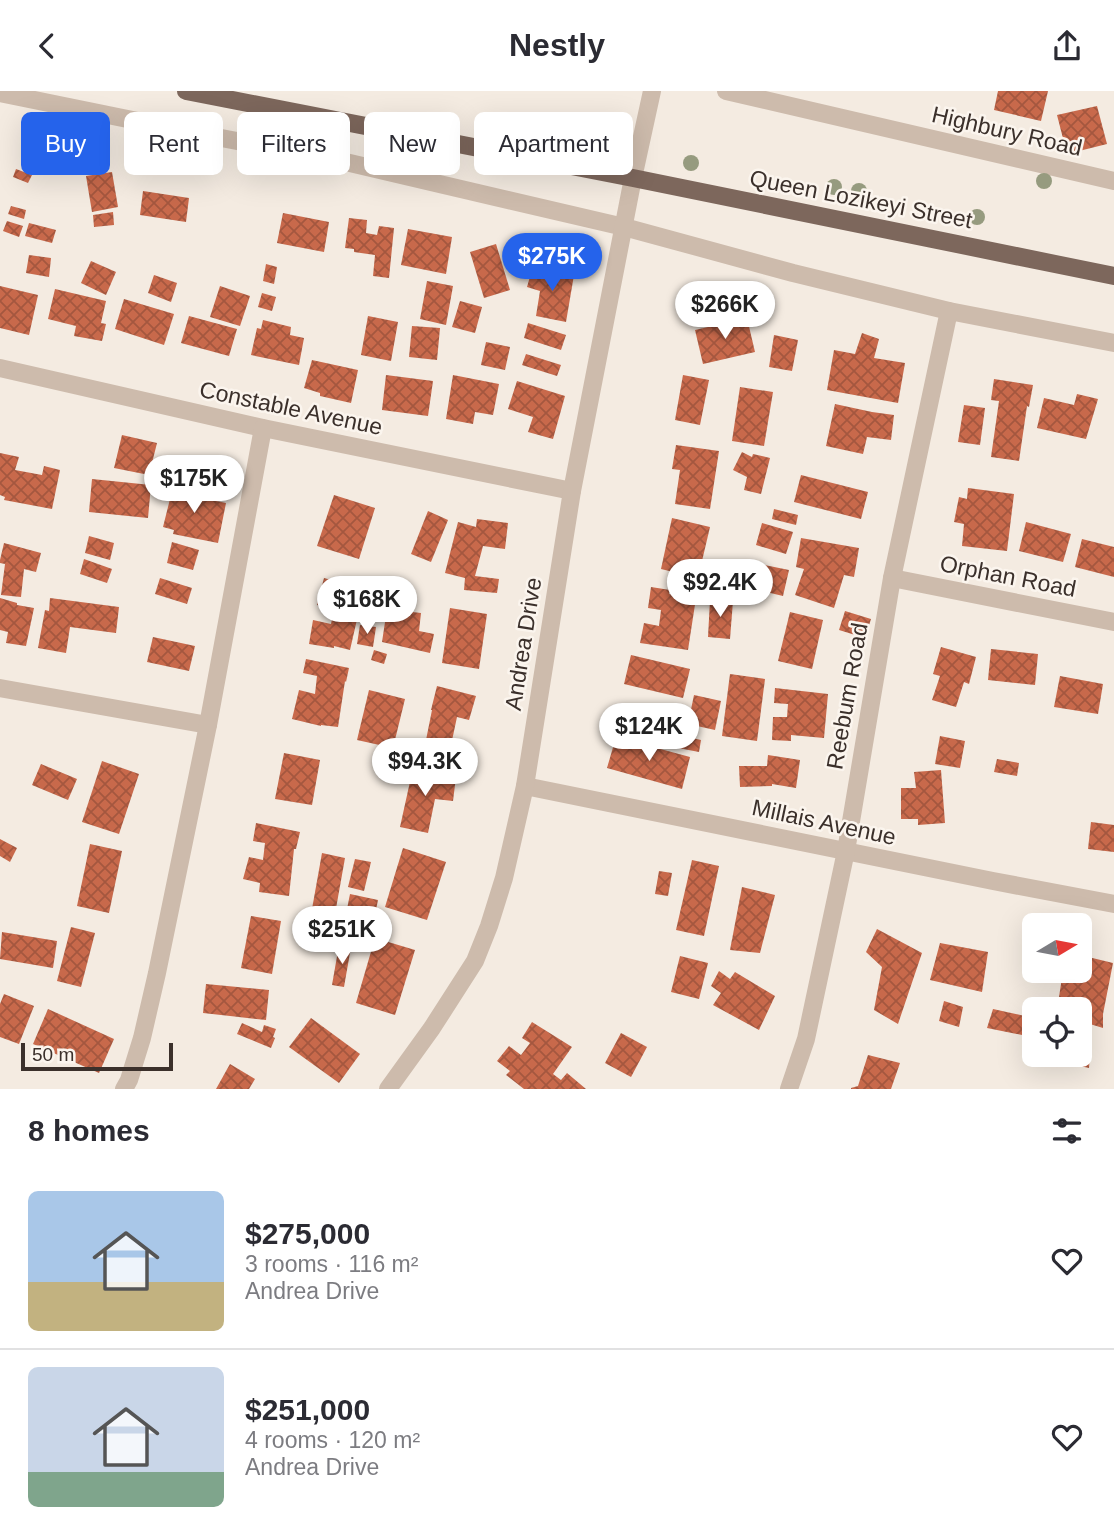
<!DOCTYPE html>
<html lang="en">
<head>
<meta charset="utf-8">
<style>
	body { margin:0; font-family:Arial,sans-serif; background:#f2f2f3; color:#2b2b33; height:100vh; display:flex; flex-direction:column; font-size:26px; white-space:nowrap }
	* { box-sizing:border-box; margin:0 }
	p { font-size:23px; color:#7c7c81 }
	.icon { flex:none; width:38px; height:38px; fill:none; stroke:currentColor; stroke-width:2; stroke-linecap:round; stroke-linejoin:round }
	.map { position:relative; height:998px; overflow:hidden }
	.details { display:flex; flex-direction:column; background:#fff; flex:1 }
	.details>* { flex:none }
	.hud { position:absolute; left:21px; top:21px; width:700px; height:63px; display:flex; gap:14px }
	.needle { width:46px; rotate:80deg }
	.controls { position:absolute; left:1022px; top:822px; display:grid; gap:14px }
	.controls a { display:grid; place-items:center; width:70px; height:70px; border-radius:10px; background:#fff; box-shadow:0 7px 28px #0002; font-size:35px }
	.scale { position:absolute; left:21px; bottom:18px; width:152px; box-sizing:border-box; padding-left:7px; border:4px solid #3b302b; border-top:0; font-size:19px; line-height:24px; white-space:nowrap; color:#3b302b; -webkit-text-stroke:5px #fbf5ee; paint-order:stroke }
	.price { position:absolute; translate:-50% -60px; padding:0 16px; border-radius:24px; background:#fff; color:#222; font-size:23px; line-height:46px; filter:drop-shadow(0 2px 4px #0008) }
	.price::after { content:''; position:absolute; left:50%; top:42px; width:21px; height:16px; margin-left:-10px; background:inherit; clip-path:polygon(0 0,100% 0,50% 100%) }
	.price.active { background:#2563eb; color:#fff }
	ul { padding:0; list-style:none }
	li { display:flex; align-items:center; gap:21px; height:175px; padding:0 28px }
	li+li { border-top:2px solid #e1e1e2 }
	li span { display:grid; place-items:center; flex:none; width:196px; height:140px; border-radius:10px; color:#555 }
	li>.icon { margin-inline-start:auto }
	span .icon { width:84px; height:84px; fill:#fffc; stroke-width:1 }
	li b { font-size:30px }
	h2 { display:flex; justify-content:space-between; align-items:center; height:84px; padding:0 28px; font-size:30px }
	.chip { padding:0 24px; border-radius:10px; background:#fff; box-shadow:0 7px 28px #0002; font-size:24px; line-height:63px }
	.chip.active { background:#2563eb; color:#fff }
	header { display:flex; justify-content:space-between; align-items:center; height:91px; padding:0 28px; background:#fff; font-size:32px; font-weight:800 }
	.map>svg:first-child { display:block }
	.building { fill:url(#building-cross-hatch) }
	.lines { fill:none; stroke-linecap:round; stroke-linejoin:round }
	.minor { stroke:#cdbbac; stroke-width:18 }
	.major { stroke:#7d675c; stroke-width:18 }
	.tree { fill:#969b7f }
	.labels { text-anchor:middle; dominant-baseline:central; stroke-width:5; stroke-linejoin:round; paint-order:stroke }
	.street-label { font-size:23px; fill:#3b302b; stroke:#fbf5ee }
</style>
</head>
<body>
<header><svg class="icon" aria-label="back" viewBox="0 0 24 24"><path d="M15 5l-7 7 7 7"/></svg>Nestly<svg class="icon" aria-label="share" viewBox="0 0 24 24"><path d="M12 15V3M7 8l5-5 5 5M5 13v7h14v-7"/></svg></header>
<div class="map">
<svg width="1114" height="998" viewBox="0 0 1114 998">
	<defs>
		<pattern id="building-cross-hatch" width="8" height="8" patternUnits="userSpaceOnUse" patternTransform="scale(1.75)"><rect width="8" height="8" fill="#c8694b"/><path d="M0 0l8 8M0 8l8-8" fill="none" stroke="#a4573f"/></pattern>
	</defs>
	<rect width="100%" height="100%" fill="#f4ebe1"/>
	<g class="building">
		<polygon points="998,0 1048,0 1041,30 994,19"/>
		<polygon points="1097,15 1107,53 1067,63 1057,24"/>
		<polygon points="16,78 32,84 28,92 13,86"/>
		<polygon points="112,81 118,116 92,121 86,85"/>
		<polygon points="143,100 189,107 186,131 140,124"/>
		<polygon points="11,115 26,119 24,128 8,123"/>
		<polygon points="113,121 114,134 94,136 93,124"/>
		<polygon points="283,122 329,131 324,161 277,152"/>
		<polygon points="349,127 367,129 366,142 377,144 379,135 394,137 389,187 373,185 375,164 354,161 354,158 345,157"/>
		<polygon points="7,130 23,135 19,146 3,140"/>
		<polygon points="29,132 56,139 52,152 25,145"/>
		<polygon points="408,138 452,146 446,183 401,174"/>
		<polygon points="496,153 510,199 484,207 470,161"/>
		<polygon points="29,164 51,167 49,186 26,182"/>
		<polygon points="91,170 116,181 106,204 81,192"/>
		<polygon points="266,173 277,176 274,193 263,190"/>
		<polygon points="533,175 574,184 566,231 536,225 540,200 527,196"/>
		<polygon points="154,184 177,192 171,211 148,202"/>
		<polygon points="427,190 453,195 446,234 420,228"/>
		<polygon points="0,195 38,204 29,244 0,237"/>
		<polygon points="220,195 250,205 240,235 210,226"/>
		<polygon points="55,198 106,210 101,232 106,233 102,250 74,245 76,235 48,228"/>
		<polygon points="262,202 276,206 272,220 258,216"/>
		<polygon points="124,208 174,223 164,254 115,238"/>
		<polygon points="460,210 482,216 475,242 452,236"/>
		<polygon points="189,225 237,238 229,265 181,252"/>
		<polygon points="368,225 398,231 391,270 361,264"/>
		<polygon points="747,227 755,261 703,273 695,239"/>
		<polygon points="263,229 291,236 290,244 304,247 299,274 251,264 257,237 261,238"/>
		<polygon points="528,232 566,244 561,259 524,247"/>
		<polygon points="412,235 440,237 437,269 409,266"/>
		<polygon points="862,242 879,248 874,267 905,272 898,312 827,299 834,259 855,263"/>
		<polygon points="774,244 798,249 792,280 769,276"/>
		<polygon points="486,251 510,256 505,279 481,274"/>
		<polygon points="526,263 561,274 557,285 522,274"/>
		<polygon points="312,269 358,279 351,312 320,305 320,302 304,297"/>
		<polygon points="386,284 433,290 428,325 382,319"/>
		<polygon points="453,284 499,293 493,324 475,321 473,333 446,328"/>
		<polygon points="683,284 709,289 700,334 675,329"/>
		<polygon points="994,288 1033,294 1029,316 1027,315 1019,370 991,366 999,310 991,309"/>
		<polygon points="517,290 565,305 553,348 528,341 533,326 508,318"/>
		<polygon points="740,296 773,301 764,355 732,350"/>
		<polygon points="1077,303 1098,308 1086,348 1037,337 1044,307 1074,314"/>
		<polygon points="835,313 872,321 894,324 891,349 867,346 863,363 826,355"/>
		<polygon points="964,314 985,317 980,354 958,351"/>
		<polygon points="122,344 157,352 149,384 114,377"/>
		<polygon points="676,354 719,360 710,418 675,413 680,379 672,378"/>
		<polygon points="742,361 752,366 753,363 770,367 761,403 744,399 747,386 733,379"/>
		<polygon points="0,362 19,366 15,379 42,384 44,375 60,379 52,418 4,409 5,406 0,404"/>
		<polygon points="801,384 868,401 861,428 794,411"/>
		<polygon points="92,388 151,394 148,427 89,421"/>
		<polygon points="174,392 194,397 192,405 226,412 218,452 173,443 174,439 163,436"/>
		<polygon points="968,397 1014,403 1007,460 962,455 964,433 954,431 959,406 967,408"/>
		<polygon points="334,404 375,417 359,468 317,455"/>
		<polygon points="774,418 798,424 796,434 772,428"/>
		<polygon points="428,420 448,429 431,471 411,463"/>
		<polygon points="672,427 710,436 698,487 661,478"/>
		<polygon points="477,428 508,432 505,458 483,455 475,485 499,488 497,502 464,499 465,487 445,482 458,431 476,436"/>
		<polygon points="1026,431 1071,443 1063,471 1019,460"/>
		<polygon points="762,432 793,441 786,463 756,454"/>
		<polygon points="89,445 114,452 110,469 85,462"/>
		<polygon points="801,447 859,457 854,486 844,484 834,517 795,504 804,478 796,476"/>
		<polygon points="1082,448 1114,456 1114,486 1075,476"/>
		<polygon points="172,451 199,459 193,479 167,472"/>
		<polygon points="4,452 41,462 36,481 24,478 21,506 1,504 5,473 0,472 0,469"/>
		<polygon points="84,468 112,478 107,492 80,483"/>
		<polygon points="755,472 789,479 783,505 749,497"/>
		<polygon points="160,487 192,497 187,513 155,503"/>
		<polygon points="324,487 364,498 350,559 334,555 334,557 309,553 313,529 331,533 334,518 317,514"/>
		<polygon points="651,496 670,499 669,503 696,507 688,559 640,552 644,532 659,535 661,519 648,517"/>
		<polygon points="0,507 17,512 17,514 34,517 26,555 6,552 8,541 0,539"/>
		<polygon points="50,507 119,516 116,542 70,536 66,562 38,557 45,519 49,520"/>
		<polygon points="710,509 733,510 730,548 708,546"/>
		<polygon points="450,517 487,523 479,578 442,572"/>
		<polygon points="387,518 421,522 419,540 434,543 430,562 382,551"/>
		<polygon points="845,520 871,528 865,547 839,539"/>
		<polygon points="790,521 823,529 812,578 778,570"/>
		<polygon points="360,534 376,536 373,556 357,553"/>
		<polygon points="153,546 195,555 189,580 147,571"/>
		<polygon points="941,556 976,566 969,593 964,591 956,616 932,609 940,585 933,583"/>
		<polygon points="991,558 1038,563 1035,594 988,589"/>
		<polygon points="374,559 387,563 384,573 371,569"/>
		<polygon points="631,564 690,578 683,607 624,593"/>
		<polygon points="306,568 349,577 346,591 345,590 338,636 321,634 321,635 292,628 299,599 315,603 317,585 303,582"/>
		<polygon points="730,583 765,588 757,650 722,645"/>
		<polygon points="1060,585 1103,593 1098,623 1054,616"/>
		<polygon points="437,595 476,605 469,629 457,626 450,659 425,654 432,619 431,619"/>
		<polygon points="775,597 828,603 824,647 791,644 791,650 772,649 773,626 787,626 788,613 774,612"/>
		<polygon points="369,599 405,608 393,657 357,649"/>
		<polygon points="694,604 721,610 715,639 688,633"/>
		<polygon points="675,643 701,649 699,661 673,656"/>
		<polygon points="940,645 965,650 960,677 935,673"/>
		<polygon points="616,646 690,666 682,698 607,677"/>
		<polygon points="284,662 320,669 312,714 275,708"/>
		<polygon points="768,664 800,669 796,697 772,693 772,695 740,696 739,675 767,675"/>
		<polygon points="997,668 1019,672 1017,685 994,681"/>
		<polygon points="102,670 139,683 119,743 82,731"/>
		<polygon points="41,673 77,688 68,709 32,694"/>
		<polygon points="413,677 441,684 456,686 453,710 435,708 428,742 400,736"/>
		<polygon points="941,679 945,732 918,734 918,728 901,728 901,697 916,697 914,681"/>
		<polygon points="1091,731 1114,734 1114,761 1088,758"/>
		<polygon points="256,732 300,741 296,758 294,758 289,805 259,801 260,792 243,788 249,766 263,769 265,752 253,750"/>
		<polygon points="0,748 17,757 10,771 0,765"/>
		<polygon points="90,753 122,760 109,822 77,815"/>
		<polygon points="403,757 446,771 427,829 385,816"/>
		<polygon points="322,762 345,767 335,823 312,818"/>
		<polygon points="355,768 371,771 364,800 348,796"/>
		<polygon points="692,769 719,775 704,845 676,839"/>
		<polygon points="659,780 672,782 668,805 655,803"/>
		<polygon points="742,796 775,804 760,862 730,859"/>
		<polygon points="350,803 378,809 373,834 345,828"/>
		<polygon points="251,825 281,830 272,883 241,877"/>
		<polygon points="71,836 95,842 81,896 57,890"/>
		<polygon points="877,838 922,862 898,933 874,919 882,876 866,861"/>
		<polygon points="2,841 57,850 53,877 0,868"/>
		<polygon points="375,847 415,859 395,924 356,912"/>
		<polygon points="940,852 988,861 982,901 930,889"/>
		<polygon points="339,854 351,856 344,896 332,894"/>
		<polygon points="1080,864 1113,872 1103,923 1103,937 1080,930 1080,919 1057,919 1063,880 1080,880"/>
		<polygon points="680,865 708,872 699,908 671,901"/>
		<polygon points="719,880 730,888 735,881 775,905 759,939 713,914 721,902 711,895"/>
		<polygon points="206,893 269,899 266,929 203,922"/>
		<polygon points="4,903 34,915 19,953 0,946 0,913"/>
		<polygon points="944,910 963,916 959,936 939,930"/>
		<polygon points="48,918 114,948 99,982 33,953"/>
		<polygon points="993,918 1034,927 1032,946 987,937"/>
		<polygon points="311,927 360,963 339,992 289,956"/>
		<polygon points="532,931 572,956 553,983 561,989 567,982 586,998 524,998 506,984 510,980 497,970 509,955 521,964 530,952 522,947"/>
		<polygon points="242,932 262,941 264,934 276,938 273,946 275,947 271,957 237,943"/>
		<polygon points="621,942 647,956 631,986 605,972"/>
		<polygon points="1080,946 1091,949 1089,977 1047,968 1048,964 1080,964"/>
		<polygon points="868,964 900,972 891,998 851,998 851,997 858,995"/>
		<polygon points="230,973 255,988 249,998 216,998"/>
	</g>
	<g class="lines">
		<g class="minor">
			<polyline points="726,0 1114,90"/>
			<polyline points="0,2 216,46 337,69 624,136 793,182 949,220 1114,252"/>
			<polyline points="0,277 263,337 572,400"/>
			<polyline points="892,487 1114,531"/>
			<polyline points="0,597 208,634"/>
			<polyline points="525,695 993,790 1114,813"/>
			<polyline points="124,998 129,989 142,947 157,882 208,634 263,337"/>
			<polyline points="388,998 432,937 475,870 489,835 504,787 525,695 572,400 633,87 652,0"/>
			<polyline points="789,998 806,948 846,760 892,487 949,220"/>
		</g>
		<polyline class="major" points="186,0 633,87 1114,185"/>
	</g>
	<g class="tree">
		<circle cx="533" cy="41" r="8"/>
		<circle cx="691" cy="72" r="8"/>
		<circle cx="1044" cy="90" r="8"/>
		<circle cx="834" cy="96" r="8"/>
		<circle cx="859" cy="100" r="8"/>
		<circle cx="977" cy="126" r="8"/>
	</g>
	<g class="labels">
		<g class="street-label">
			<text transform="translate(1007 40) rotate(13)">Highbury Road</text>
			<text transform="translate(861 108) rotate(11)">Queen Lozikeyi Street</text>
			<text transform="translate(291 317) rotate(12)">Constable Avenue</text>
			<text transform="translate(1008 485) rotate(11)">Orphan Road</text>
			<text transform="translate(523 553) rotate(-81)">Andrea Drive</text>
			<text transform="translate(847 605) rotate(-80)">Reebum Road</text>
			<text transform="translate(824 731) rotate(12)">Millais Avenue</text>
		</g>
	</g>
</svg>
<div class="controls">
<a><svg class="needle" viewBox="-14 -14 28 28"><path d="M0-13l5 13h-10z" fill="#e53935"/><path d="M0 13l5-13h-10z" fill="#7c7c81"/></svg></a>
<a><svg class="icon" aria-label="locate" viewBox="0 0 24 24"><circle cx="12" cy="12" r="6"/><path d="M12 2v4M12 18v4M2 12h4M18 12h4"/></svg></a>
</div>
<div class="scale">50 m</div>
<b class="price active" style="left:552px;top:202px">$275K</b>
<b class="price" style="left:725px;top:250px">$266K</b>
<b class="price" style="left:194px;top:424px">$175K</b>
<b class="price" style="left:720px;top:528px">$92.4K</b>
<b class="price" style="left:367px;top:545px">$168K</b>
<b class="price" style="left:649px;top:672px">$124K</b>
<b class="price" style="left:425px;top:707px">$94.3K</b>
<b class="price" style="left:342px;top:875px">$251K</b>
<div class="hud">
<a class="chip active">Buy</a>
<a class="chip">Rent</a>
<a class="chip">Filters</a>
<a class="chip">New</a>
<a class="chip">Apartment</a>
</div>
</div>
<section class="details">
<h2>8 homes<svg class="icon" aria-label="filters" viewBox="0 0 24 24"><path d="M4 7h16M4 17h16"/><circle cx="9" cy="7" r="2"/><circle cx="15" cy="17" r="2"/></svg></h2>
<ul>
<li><span style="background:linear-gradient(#a9c7e8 65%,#c2b280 0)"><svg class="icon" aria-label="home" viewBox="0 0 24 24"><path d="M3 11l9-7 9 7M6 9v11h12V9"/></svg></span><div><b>$275,000</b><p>3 rooms · 116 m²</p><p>Andrea Drive</p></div><svg class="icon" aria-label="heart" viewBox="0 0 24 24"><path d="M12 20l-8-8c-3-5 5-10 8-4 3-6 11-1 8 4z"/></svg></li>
<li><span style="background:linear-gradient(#c9d6e8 75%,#7fa58c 0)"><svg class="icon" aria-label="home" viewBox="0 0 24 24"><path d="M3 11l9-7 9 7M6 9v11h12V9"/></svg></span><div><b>$251,000</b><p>4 rooms · 120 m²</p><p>Andrea Drive</p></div><svg class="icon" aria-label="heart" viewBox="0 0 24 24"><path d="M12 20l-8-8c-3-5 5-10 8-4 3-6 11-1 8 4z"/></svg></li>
</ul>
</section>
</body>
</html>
